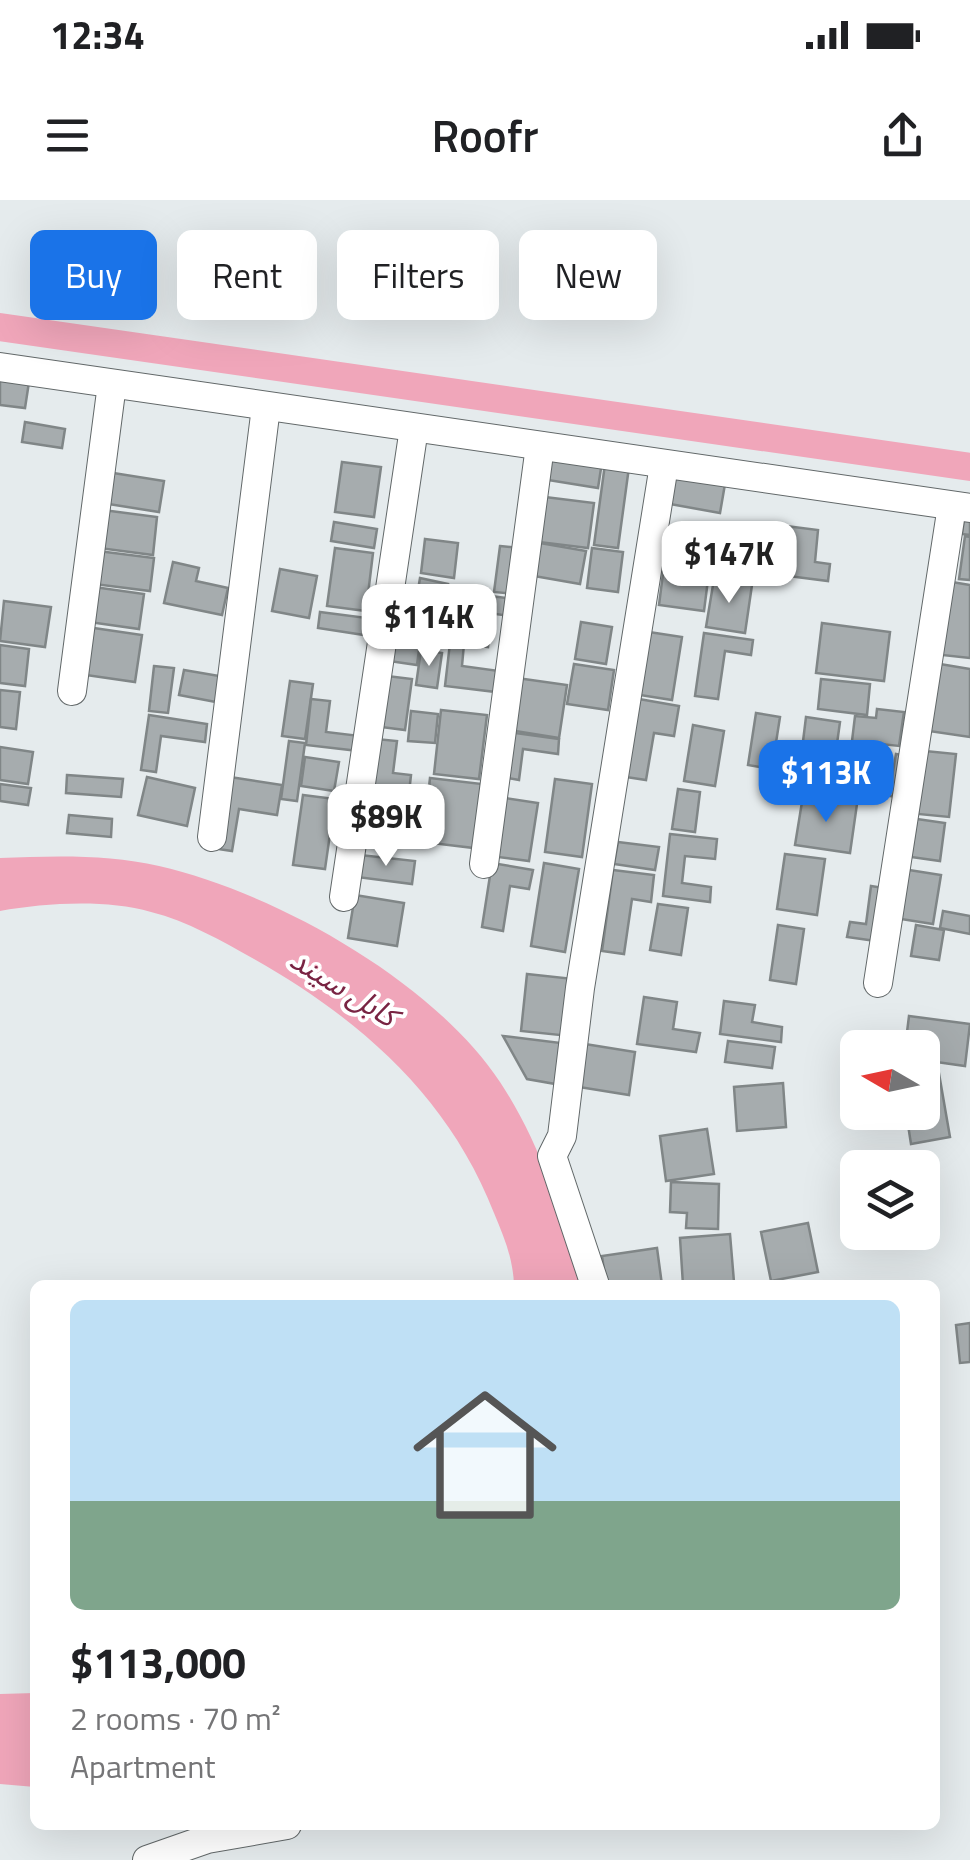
<!DOCTYPE html>
<html lang="en">
<head>
<meta charset="utf-8">
<style>
	body { margin:0; font-family:"Titillium Web","Noto Sans Arabic",sans-serif; background:#f2f2f2; color:#202124; height:100vh; display:flex; flex-direction:column; font-size:38px; white-space:nowrap }
	* { box-sizing:border-box; margin:0 }
	p { font-size:32px; color:#757577 }
	.icon { flex:none; width:55px; height:55px; fill:none; stroke:currentColor; stroke-width:2; stroke-linecap:round; stroke-linejoin:round }
	.map { position:relative; flex:1; overflow:hidden }
	.sheet { position:absolute; left:30px; top:1080px; width:910px; height:550px; display:flex; flex-direction:column; background:#fff; border-radius:15px; box-shadow:0 10px 40px #0002 }
	.sheet>* { flex:none }
	.hud { position:absolute; left:30px; top:30px; width:910px; height:90px; display:flex; gap:20px }
	.needle { width:65px; rotate:279deg }
	.controls { position:absolute; left:840px; top:830px; display:grid; gap:20px }
	.controls a { display:grid; place-items:center; width:100px; height:100px; border-radius:15px; background:#fff; box-shadow:0 10px 40px #0002; font-size:50px }
	.price { position:absolute; translate:-50% -85px; padding:0 22px; border-radius:20px; background:#fff; color:#222; font-size:32px; line-height:65px; filter:drop-shadow(0 2px 5px #0008) }
	.price::after { content:''; position:absolute; left:50%; top:60px; width:30px; height:22px; margin-left:-15px; background:inherit; clip-path:polygon(0 0,100% 0,50% 100%) }
	.price.current { background:#1a73e8; color:#fff }
	ul { padding:0; list-style:none }
	li { display:grid; align-content:center; gap:20px; height:530px; padding:0 40px }
	li+li { border-top:2px solid #e0e0e0 }
	li span { display:grid; place-items:center; height:310px; border-radius:15px; color:#555 }
	li>.icon { margin-inline-start:auto }
	span .icon { width:180px; height:180px; fill:#fffc; stroke-width:1 }
	li b { font-size:42px }
	.tag { padding:0 35px; border-radius:15px; background:#fff; box-shadow:0 10px 40px #0002; font-size:35px; line-height:90px }
	.tag.current { background:#1a73e8; color:#fff }
	.status { display:flex; justify-content:space-between; align-items:center; height:70px; padding:0 50px; background:#fff; direction:ltr }
	.status svg { height:28px; fill:currentColor }
	header { display:flex; justify-content:space-between; align-items:center; height:130px; padding:0 40px; background:#fff; font-size:45px; font-weight:600 }
	.map>svg:first-child { display:block }
	.water { fill:#f0a6ba }
	.lines { fill:none; stroke-linecap:round; stroke-linejoin:round }
	.canal { stroke:#f0a6ba; stroke-width:28 }
	.building { fill:#a6acae; stroke:#808687; stroke-width:2.5 }
	.street-casing { stroke:#626869; stroke-width:30 }
	.street { stroke:#fff; stroke-width:28 }
	.labels { text-anchor:middle; dominant-baseline:central; stroke-width:8; stroke-linejoin:round; paint-order:stroke }
	.water-label { font-size:30px; font-style:italic; fill:#792443; stroke:#fff }
</style>
</head>
<body>
<div class="status"><b>12:34</b><svg viewBox="0 0 49 12"><path d="M0 12V9h3v3zM5 12V6h3v6zM10 12V3h3v9zM15 12V0h3v12zM26 1h20v11H26zM47 4h2v5h-2z"/></svg></div>
<header><svg class="icon" aria-label="menu" viewBox="0 0 24 24"><path d="M4 6h16M4 12h16M4 18h16"/></svg>Roofr<svg class="icon" aria-label="share" viewBox="0 0 24 24"><path d="M12 15V3M7 8l5-5 5 5M5 13v7h14v-7"/></svg></header>
<div class="map">
<svg width="970" height="1660" viewBox="0 0 970 1660">
	<rect width="100%" height="100%" fill="#e5ebed"/>
	<g class="water">
		<path d="M 0,658 C 52,656 108,654 159,666 C 276,693 433,781 500,882 C 541,944 562,1015 584,1085 L 514,1085 C 513,1058 504,1037 494,1013 C 449,897 360,819 254,759 C 222,741 187,721 151,712 C 105,699 46,703 0,711 Z"/>
		<polygon points="35,1493 35,1587 0,1584 0,1494"/>
	</g>
	<g class="lines">
		<polyline class="canal" points="0,127 970,267"/>
	</g>
	<g class="building">
		<polygon points="0,178 29,182 25,208 0,205"/>
		<polygon points="25,222 65,229 62,248 22,242"/>
		<polygon points="552,254 602,262 598,288 548,280"/>
		<polygon points="342,262 381,267 374,317 335,312"/>
		<polygon points="605,264 629,267 618,348 594,345"/>
		<polygon points="107,272 164,281 159,312 102,303"/>
		<polygon points="676,275 725,284 720,313 670,304"/>
		<polygon points="545,297 594,303 588,348 539,342"/>
		<polygon points="103,310 157,317 153,355 99,348"/>
		<polygon points="965,312 970,313 970,335 962,334"/>
		<polygon points="334,322 377,329 374,348 331,341"/>
		<polygon points="786,326 818,330 815,362 830,364 828,381 780,375"/>
		<polygon points="965,336 970,337 970,380 959,379"/>
		<polygon points="425,339 458,343 454,378 421,373"/>
		<polygon points="540,343 586,351 580,384 534,376"/>
		<polygon points="500,346 520,348 514,394 494,392"/>
		<polygon points="335,348 373,353 366,411 327,406"/>
		<polygon points="592,348 623,352 618,392 587,388"/>
		<polygon points="98,351 154,358 150,391 94,384"/>
		<polygon points="665,358 710,364 704,411 659,405"/>
		<polygon points="173,362 199,368 196,381 228,388 222,415 164,403"/>
		<polygon points="280,369 317,376 309,418 272,411"/>
		<polygon points="420,378 448,384 444,407 416,402"/>
		<polygon points="714,379 752,385 745,433 706,427"/>
		<polygon points="952,382 970,385 970,458 942,455"/>
		<polygon points="94,387 144,394 139,429 89,422"/>
		<polygon points="457,393 465,394 463,417 491,421 488,447 451,442"/>
		<polygon points="483,395 513,399 510,416 481,412"/>
		<polygon points="4,401 51,407 45,447 0,441"/>
		<polygon points="320,412 367,418 364,435 318,428"/>
		<polygon points="394,416 423,420 417,465 389,461"/>
		<polygon points="581,422 612,427 606,464 575,459"/>
		<polygon points="822,423 890,432 884,481 816,473"/>
		<polygon points="87,427 142,435 135,482 79,474"/>
		<polygon points="649,432 682,437 672,500 640,495"/>
		<polygon points="704,433 753,440 751,455 725,451 718,499 695,496"/>
		<polygon points="450,443 464,444 462,466 499,471 496,492 445,486"/>
		<polygon points="0,445 29,449 25,486 0,483"/>
		<polygon points="421,450 442,453 437,488 416,485"/>
		<polygon points="574,464 614,470 608,510 567,504"/>
		<polygon points="940,464 970,469 970,537 929,531"/>
		<polygon points="154,466 174,468 168,513 149,511"/>
		<polygon points="184,470 225,477 221,503 179,495"/>
		<polygon points="387,476 412,479 405,530 381,527"/>
		<polygon points="517,478 567,485 559,538 509,530"/>
		<polygon points="821,479 870,484 867,515 818,509"/>
		<polygon points="290,481 313,484 305,539 282,536"/>
		<polygon points="0,490 20,492 16,529 0,527"/>
		<polygon points="311,499 330,501 326,532 360,536 359,551 306,545"/>
		<polygon points="639,499 679,506 674,536 654,533 646,580 626,577"/>
		<polygon points="877,509 904,512 899,546 852,541 855,516 876,518"/>
		<polygon points="441,510 487,515 479,579 434,574"/>
		<polygon points="411,511 438,514 435,543 408,541"/>
		<polygon points="756,513 780,517 775,549 798,553 795,573 748,565"/>
		<polygon points="149,515 207,524 205,542 161,536 156,572 141,570"/>
		<polygon points="806,517 840,522 831,587 798,582"/>
		<polygon points="693,525 724,531 715,586 684,581"/>
		<polygon points="508,532 559,539 558,554 523,549 519,580 503,577"/>
		<polygon points="376,539 397,541 393,573 411,575 409,593 370,588"/>
		<polygon points="289,541 305,543 297,601 281,599"/>
		<polygon points="0,547 33,552 28,584 0,580"/>
		<polygon points="925,551 956,554 949,617 918,614"/>
		<polygon points="896,554 909,556 903,598 852,590 855,571 892,577"/>
		<polygon points="305,557 339,562 334,591 301,586"/>
		<polygon points="67,575 123,579 121,597 66,593"/>
		<polygon points="147,577 195,588 187,626 138,615"/>
		<polygon points="230,577 282,585 277,615 239,609 232,651 218,649"/>
		<polygon points="430,578 482,584 474,648 423,642"/>
		<polygon points="555,579 592,584 582,657 545,652"/>
		<polygon points="0,584 31,588 28,605 0,601"/>
		<polygon points="678,589 700,592 695,632 672,629"/>
		<polygon points="303,595 335,599 325,669 293,665"/>
		<polygon points="803,596 857,604 850,653 795,645"/>
		<polygon points="498,597 538,603 529,661 490,656"/>
		<polygon points="365,613 418,621 415,638 362,630"/>
		<polygon points="69,615 112,619 111,637 67,633"/>
		<polygon points="917,619 945,623 940,661 911,657"/>
		<polygon points="670,634 717,639 715,659 685,656 682,683 711,687 710,702 663,696"/>
		<polygon points="618,642 659,647 655,670 614,664"/>
		<polygon points="785,654 825,659 817,715 777,709"/>
		<polygon points="360,655 415,661 412,684 357,677"/>
		<polygon points="492,663 533,670 529,689 510,686 503,731 482,727"/>
		<polygon points="544,663 579,669 565,752 531,746"/>
		<polygon points="613,670 654,675 651,702 632,699 624,754 602,751"/>
		<polygon points="909,670 941,675 933,724 901,719"/>
		<polygon points="871,686 890,689 883,742 847,737 850,722 866,724"/>
		<polygon points="355,695 404,703 397,746 348,738"/>
		<polygon points="658,704 688,708 681,755 650,750"/>
		<polygon points="943,711 970,716 970,734 940,728"/>
		<polygon points="778,725 804,729 796,784 770,780"/>
		<polygon points="916,725 944,730 939,760 911,756"/>
		<polygon points="527,774 574,779 569,836 521,831"/>
		<polygon points="644,797 677,802 673,829 700,833 696,852 637,844"/>
		<polygon points="724,801 755,805 752,822 782,827 781,842 720,834"/>
		<polygon points="909,816 970,824 965,866 922,860 922,848 905,848"/>
		<polygon points="503,836 569,844 561,885 527,879"/>
		<polygon points="728,841 775,847 772,868 725,862"/>
		<polygon points="585,844 635,852 629,895 579,887"/>
		<polygon points="937,862 950,937 911,944 906,912 922,912 922,865"/>
		<polygon points="783,883 786,927 737,931 734,887"/>
		<polygon points="707,929 714,974 666,981 660,936"/>
		<polygon points="671,982 719,984 718,1029 686,1028 687,1013 670,1012"/>
		<polygon points="808,1023 818,1072 771,1081 761,1032"/>
		<polygon points="730,1034 734,1082 683,1085 680,1038"/>
		<polygon points="657,1048 662,1085 606,1085 602,1056"/>
		<polygon points="970,1123 970,1162 960,1163 956,1125"/>
	</g>
	<g class="lines">
		<g class="street-casing">
			<g id="street">
				<polyline points="0,167 970,308"/>
				<polyline points="72,491 112,184"/>
				<polyline points="212,637 266,207"/>
				<polyline points="484,664 540,246"/>
				<polyline points="344,697 414,228"/>
				<polyline points="878,783 952,306"/>
				<polyline points="595,1085 552,956 562,936 580,788 664,265"/>
				<polyline points="147,1660 207,1639 287,1625"/>
			</g>
		</g>
		<use href="#street" class="street"/>
	</g>
	<g class="labels">
		<g class="water-label">
			<text transform="translate(344 787) rotate(32)">کابل سيند</text>
		</g>
	</g>
</svg>
<div class="controls">
<a><svg class="needle" viewBox="-14 -14 28 28"><path d="M0-13l5 13h-10z" fill="#e53935"/><path d="M0 13l5-13h-10z" fill="#757577"/></svg></a>
<a><svg class="icon" aria-label="layers" viewBox="0 0 24 24"><path d="M12 4l9 5-9 5-9-5zM3 14l9 5 9-5"/></svg></a>
</div>
<b class="price" style="left:729px;top:406px">$147K</b>
<b class="price" style="left:429px;top:469px">$114K</b>
<b class="price current" style="left:826px;top:625px">$113K</b>
<b class="price" style="left:386px;top:669px">$89K</b>
<div class="hud">
<a class="tag current">Buy</a>
<a class="tag">Rent</a>
<a class="tag">Filters</a>
<a class="tag">New</a>
</div>
<section class="sheet">
<ul>
<li><span style="background:linear-gradient(#bfe0f5 65%,#7fa58c 0)"><svg class="icon" aria-label="home" viewBox="0 0 24 24"><path d="M3 11l9-7 9 7M6 9v11h12V9"/></svg></span><div><b>$113,000</b><p>2 rooms · 70 m²</p><p>Apartment</p></div></li>
</ul>
</section>
</div>
</body>
</html>
